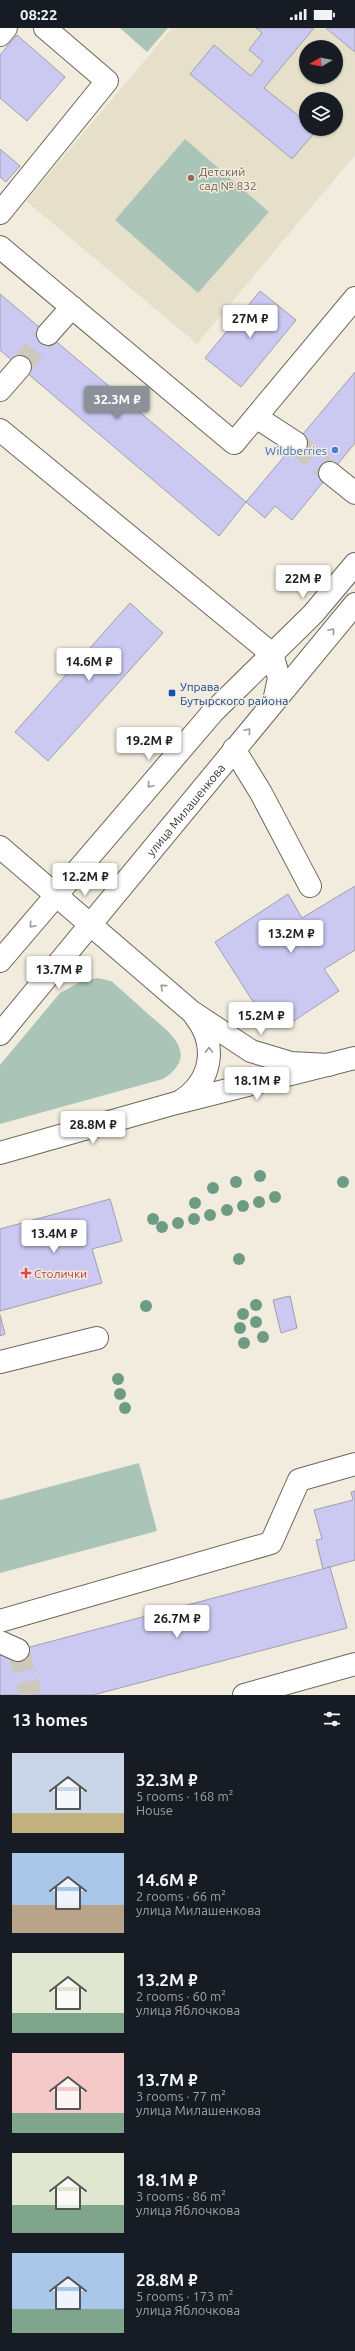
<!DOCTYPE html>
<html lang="en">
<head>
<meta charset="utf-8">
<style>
	body { margin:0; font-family:Ubuntu,sans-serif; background:#20242c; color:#f1f3f6; height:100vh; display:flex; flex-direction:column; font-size:15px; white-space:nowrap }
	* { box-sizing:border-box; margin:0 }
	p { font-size:13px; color:#9ea1a6 }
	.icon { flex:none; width:22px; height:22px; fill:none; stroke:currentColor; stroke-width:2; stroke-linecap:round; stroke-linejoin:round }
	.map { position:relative; height:1667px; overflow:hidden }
	.drawer { display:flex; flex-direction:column; background:#171b24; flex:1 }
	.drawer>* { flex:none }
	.needle { width:26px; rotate:261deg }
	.controls { position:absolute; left:299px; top:12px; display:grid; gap:8px }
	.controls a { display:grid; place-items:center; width:44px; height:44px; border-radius:50%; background:#171b24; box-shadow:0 1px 3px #0004; font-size:20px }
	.price { position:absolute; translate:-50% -34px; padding:0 9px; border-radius:4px; background:#fff; color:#222; font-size:13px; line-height:26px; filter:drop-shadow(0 1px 2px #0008) }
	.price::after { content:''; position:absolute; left:50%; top:24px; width:12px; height:9px; margin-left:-6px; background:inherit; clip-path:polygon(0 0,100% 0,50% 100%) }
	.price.active { background:#8c9099; color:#fff }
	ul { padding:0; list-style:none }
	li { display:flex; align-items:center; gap:12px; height:100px; padding:0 12px }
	li span { display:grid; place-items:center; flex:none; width:112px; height:80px; border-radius:0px; color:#555 }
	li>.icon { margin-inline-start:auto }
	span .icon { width:48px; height:48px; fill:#fffc; stroke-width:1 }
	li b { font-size:17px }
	h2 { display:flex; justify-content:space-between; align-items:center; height:48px; padding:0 12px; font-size:17px }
	.status { display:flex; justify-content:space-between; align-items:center; height:28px; padding:0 20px; background:#171b24; direction:ltr }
	.status svg { height:11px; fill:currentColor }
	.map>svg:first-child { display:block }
	.built { fill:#e6e0cb; fill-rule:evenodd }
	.green { fill:#aac5b7 }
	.building { fill:#cbc9f2; stroke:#9f9fac }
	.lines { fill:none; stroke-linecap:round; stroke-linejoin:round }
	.minor-tunnel { stroke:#ccc8bb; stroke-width:22; stroke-dasharray:22 11; stroke-linecap:butt }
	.minor-casing { stroke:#6a665a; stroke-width:24 }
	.major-casing { stroke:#6a665a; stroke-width:24 }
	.minor { stroke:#fff; stroke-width:22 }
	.major { stroke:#fff; stroke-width:22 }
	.tree { fill:#6e9b84 }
	.oneway { stroke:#9c9a98 }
	.education-dot { fill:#8d6e63; stroke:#f1ecde; stroke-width:1.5 }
	.shop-dot { fill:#3f7fe0; stroke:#f1ecde; stroke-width:1.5 }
	.transit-dot { fill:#1a4fb4; stroke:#f1ecde; stroke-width:1.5 }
	.health-dot { fill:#e0444e; stroke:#f1ecde; stroke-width:1.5 }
	.labels { text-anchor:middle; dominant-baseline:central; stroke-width:3; stroke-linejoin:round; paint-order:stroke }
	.education-label { font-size:12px; fill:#785e54; stroke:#f1ecde; text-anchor:start }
	.shop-label { font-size:12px; fill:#366cbe; stroke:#f1ecde; text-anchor:end }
	.transit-label { font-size:12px; fill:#164399; stroke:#f1ecde; text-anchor:start }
	.street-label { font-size:12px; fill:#383631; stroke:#f1ecde }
	.health-label { font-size:12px; fill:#be3a42; stroke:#f1ecde; text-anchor:start }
</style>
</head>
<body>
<div class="status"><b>08:22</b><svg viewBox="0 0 49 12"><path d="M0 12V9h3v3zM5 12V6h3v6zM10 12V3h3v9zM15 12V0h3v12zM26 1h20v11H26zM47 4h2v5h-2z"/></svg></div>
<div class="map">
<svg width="355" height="1667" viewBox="0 0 355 1667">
	<rect width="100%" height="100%" fill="#f1ecde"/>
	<path class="built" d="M 172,0 L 355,0 L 355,127 L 197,316 L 26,173 ZM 306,19 L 336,19 L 336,49 L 306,49 ZM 306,71 L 336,71 L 336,101 L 306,101 Z"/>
	<g class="green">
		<polygon points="120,0 168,0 147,24"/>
		<polygon points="185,111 269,184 198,265 115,192"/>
		<path d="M 97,950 L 111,953 C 124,964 136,975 148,986 C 171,1005 200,1027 163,1051 L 0,1096 L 0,1037 L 60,965 L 80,954 Z"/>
		<polygon points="139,1435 157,1503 0,1545 0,1472"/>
	</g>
	<g class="building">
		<polygon points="256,0 314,0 264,60 306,94 306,101 316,103 292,131 190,46 214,17 251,48 263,33 249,22 262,5"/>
		<polygon points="326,0 355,0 355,24"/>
		<polygon points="17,7 65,49 27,93 0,70 0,27"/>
		<polygon points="0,121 20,138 6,154 0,149"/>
		<polygon points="260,263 296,292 241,359 205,330"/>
		<polygon points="0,266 246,474 219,508 0,322"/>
		<polygon points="355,344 355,415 292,492 275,478 265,490 246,474"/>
		<polygon points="130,575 163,605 48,733 15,704"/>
		<polygon points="355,858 355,922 324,941 339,963 289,996 267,985 252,972 215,914 288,866 302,890"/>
		<polygon points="110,1171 122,1213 92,1221 102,1255 0,1283 0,1201"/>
		<polygon points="290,1268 297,1300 281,1305 273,1272"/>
		<polygon points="0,1287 5,1306 0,1308"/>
		<polygon points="355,1463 355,1532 323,1541 316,1512 322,1511 314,1482 353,1472 351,1464"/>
		<polygon points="330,1539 347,1600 93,1667 0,1667 0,1627"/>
	</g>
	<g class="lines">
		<g class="minor-tunnel">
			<polyline points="20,339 48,306"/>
			<polyline points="296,415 330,445"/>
			<polyline points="18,1622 31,1667"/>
		</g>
		<g class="minor-casing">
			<g id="minor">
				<polyline points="0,7 6,0"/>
				<polyline points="0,185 107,53 45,0"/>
				<polyline points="0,219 234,415 355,270"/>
				<polyline points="48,306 72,279"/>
				<polyline points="0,362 20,339"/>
				<polyline points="256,389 296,415"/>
				<polyline points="0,402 272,626 279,650 274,673"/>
				<polyline points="330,445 355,465"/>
				<polyline points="234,721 261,765 310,858"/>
				<polyline points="0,819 192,984 251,1023 291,1035 329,1037"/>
				<path d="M 181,1073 C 212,1053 218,1017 195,988"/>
				<polyline points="0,1125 176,1075 355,1030"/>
				<polyline points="0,1334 97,1310"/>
				<polyline points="0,1593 271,1515 299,1452 355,1436"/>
				<polyline points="0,1614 18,1622"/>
				<polyline points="244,1667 355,1636"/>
			</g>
		</g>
		<g class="major-casing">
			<g id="major">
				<polyline points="0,933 213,684 313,586 355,536"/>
				<path id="s1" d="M 0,1006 L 355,576"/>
			</g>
		</g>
		<use href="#minor" class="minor"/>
		<use href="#major" class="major"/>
	</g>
	<g class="tree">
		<circle cx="260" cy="1148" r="6"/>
		<circle cx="236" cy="1154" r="6"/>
		<circle cx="343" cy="1154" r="6"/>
		<circle cx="213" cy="1160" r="6"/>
		<circle cx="275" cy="1169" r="6"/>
		<circle cx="259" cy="1174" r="6"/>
		<circle cx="195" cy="1175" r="6"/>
		<circle cx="243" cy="1178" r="6"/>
		<circle cx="227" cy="1182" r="6"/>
		<circle cx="210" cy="1187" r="6"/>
		<circle cx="153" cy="1191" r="6"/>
		<circle cx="194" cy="1191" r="6"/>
		<circle cx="178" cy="1195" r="6"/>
		<circle cx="162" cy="1199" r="6"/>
		<circle cx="239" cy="1231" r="6"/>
		<circle cx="256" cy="1277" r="6"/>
		<circle cx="146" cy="1278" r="6"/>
		<circle cx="243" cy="1286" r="6"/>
		<circle cx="256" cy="1294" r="6"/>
		<circle cx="240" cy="1300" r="6"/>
		<circle cx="263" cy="1309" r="6"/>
		<circle cx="244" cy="1315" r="6"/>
		<circle cx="118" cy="1351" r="6"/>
		<circle cx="120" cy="1366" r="6"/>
		<circle cx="125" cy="1380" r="6"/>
	</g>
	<defs><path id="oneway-chevron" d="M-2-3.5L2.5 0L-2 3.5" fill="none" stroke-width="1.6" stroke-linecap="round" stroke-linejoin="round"/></defs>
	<g class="oneway">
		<use href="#oneway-chevron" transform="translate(332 603) rotate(-50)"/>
		<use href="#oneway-chevron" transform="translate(248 703) rotate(-50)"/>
		<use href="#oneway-chevron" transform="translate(150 757) rotate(131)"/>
		<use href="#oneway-chevron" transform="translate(32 897) rotate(131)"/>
		<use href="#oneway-chevron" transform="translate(163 959) rotate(-139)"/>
		<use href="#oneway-chevron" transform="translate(209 1022) rotate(-91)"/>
	</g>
	<circle class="education-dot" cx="191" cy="150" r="4"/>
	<circle class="shop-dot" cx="335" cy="422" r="4"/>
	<rect class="transit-dot" x="168" y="661" width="8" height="8" rx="2"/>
	<path class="health-dot" d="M24 1239h4v4h4v4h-4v4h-4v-4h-4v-4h4z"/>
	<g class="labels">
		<g class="education-label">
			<text x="199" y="143">Детский<tspan x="199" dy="14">сад № 832</tspan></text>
		</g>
		<g class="shop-label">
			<text x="327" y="422">Wildberries</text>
		</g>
		<g class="transit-label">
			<text x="180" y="658">Управа<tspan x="180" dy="14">Бутырского района</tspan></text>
		</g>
		<g class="street-label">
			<text stroke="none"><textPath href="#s1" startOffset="291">улица Милашенкова</textPath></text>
		</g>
		<g class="health-label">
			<text x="34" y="1245">Столички</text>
		</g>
	</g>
</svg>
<div class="controls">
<a><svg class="needle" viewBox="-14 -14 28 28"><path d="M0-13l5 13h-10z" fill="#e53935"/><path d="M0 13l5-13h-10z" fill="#9ea1a6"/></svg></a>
<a><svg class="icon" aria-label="layers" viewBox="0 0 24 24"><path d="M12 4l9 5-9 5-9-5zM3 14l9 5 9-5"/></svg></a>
</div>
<b class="price" style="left:250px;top:311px">27M ₽</b>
<b class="price active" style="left:117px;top:392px">32.3M ₽</b>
<b class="price" style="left:303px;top:571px">22M ₽</b>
<b class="price" style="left:89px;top:654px">14.6M ₽</b>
<b class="price" style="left:149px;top:733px">19.2M ₽</b>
<b class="price" style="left:85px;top:869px">12.2M ₽</b>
<b class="price" style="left:291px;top:926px">13.2M ₽</b>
<b class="price" style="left:59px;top:962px">13.7M ₽</b>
<b class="price" style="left:261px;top:1008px">15.2M ₽</b>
<b class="price" style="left:257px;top:1073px">18.1M ₽</b>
<b class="price" style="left:93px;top:1117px">28.8M ₽</b>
<b class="price" style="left:54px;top:1226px">13.4M ₽</b>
<b class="price" style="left:177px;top:1611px">26.7M ₽</b>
</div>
<section class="drawer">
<h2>13 homes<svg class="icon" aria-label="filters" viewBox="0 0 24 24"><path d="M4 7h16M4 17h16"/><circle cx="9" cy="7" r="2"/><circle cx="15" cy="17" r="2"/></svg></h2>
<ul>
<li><span style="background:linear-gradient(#c9d6e8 75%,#c2b280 0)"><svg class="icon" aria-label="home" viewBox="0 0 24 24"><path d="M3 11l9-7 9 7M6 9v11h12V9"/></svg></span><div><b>32.3M ₽</b><p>5 rooms · 168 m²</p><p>House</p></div></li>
<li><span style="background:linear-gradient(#a9c7e8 65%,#b9a48a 0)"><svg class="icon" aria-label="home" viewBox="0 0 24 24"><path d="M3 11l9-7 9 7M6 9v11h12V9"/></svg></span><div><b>14.6M ₽</b><p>2 rooms · 66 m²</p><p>улица Милашенкова</p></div></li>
<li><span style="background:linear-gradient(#dfe7d0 75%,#7fa58c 0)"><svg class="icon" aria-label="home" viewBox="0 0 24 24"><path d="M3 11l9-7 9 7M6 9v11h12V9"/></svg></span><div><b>13.2M ₽</b><p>2 rooms · 60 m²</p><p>улица Яблочкова</p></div></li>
<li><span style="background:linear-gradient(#f6c9c9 75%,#7fa58c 0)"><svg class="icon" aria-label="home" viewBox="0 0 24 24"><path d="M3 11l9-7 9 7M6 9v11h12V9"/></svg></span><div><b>13.7M ₽</b><p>3 rooms · 77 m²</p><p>улица Милашенкова</p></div></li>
<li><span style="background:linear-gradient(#dfe7d0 65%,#7fa58c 0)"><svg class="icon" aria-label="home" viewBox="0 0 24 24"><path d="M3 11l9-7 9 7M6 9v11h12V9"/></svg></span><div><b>18.1M ₽</b><p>3 rooms · 86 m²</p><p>улица Яблочкова</p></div></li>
<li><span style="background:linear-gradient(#a9c7e8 70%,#7fa58c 0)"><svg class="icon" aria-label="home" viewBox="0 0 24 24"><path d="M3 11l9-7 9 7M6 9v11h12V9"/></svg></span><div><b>28.8M ₽</b><p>5 rooms · 173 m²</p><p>улица Яблочкова</p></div></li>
</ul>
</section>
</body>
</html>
